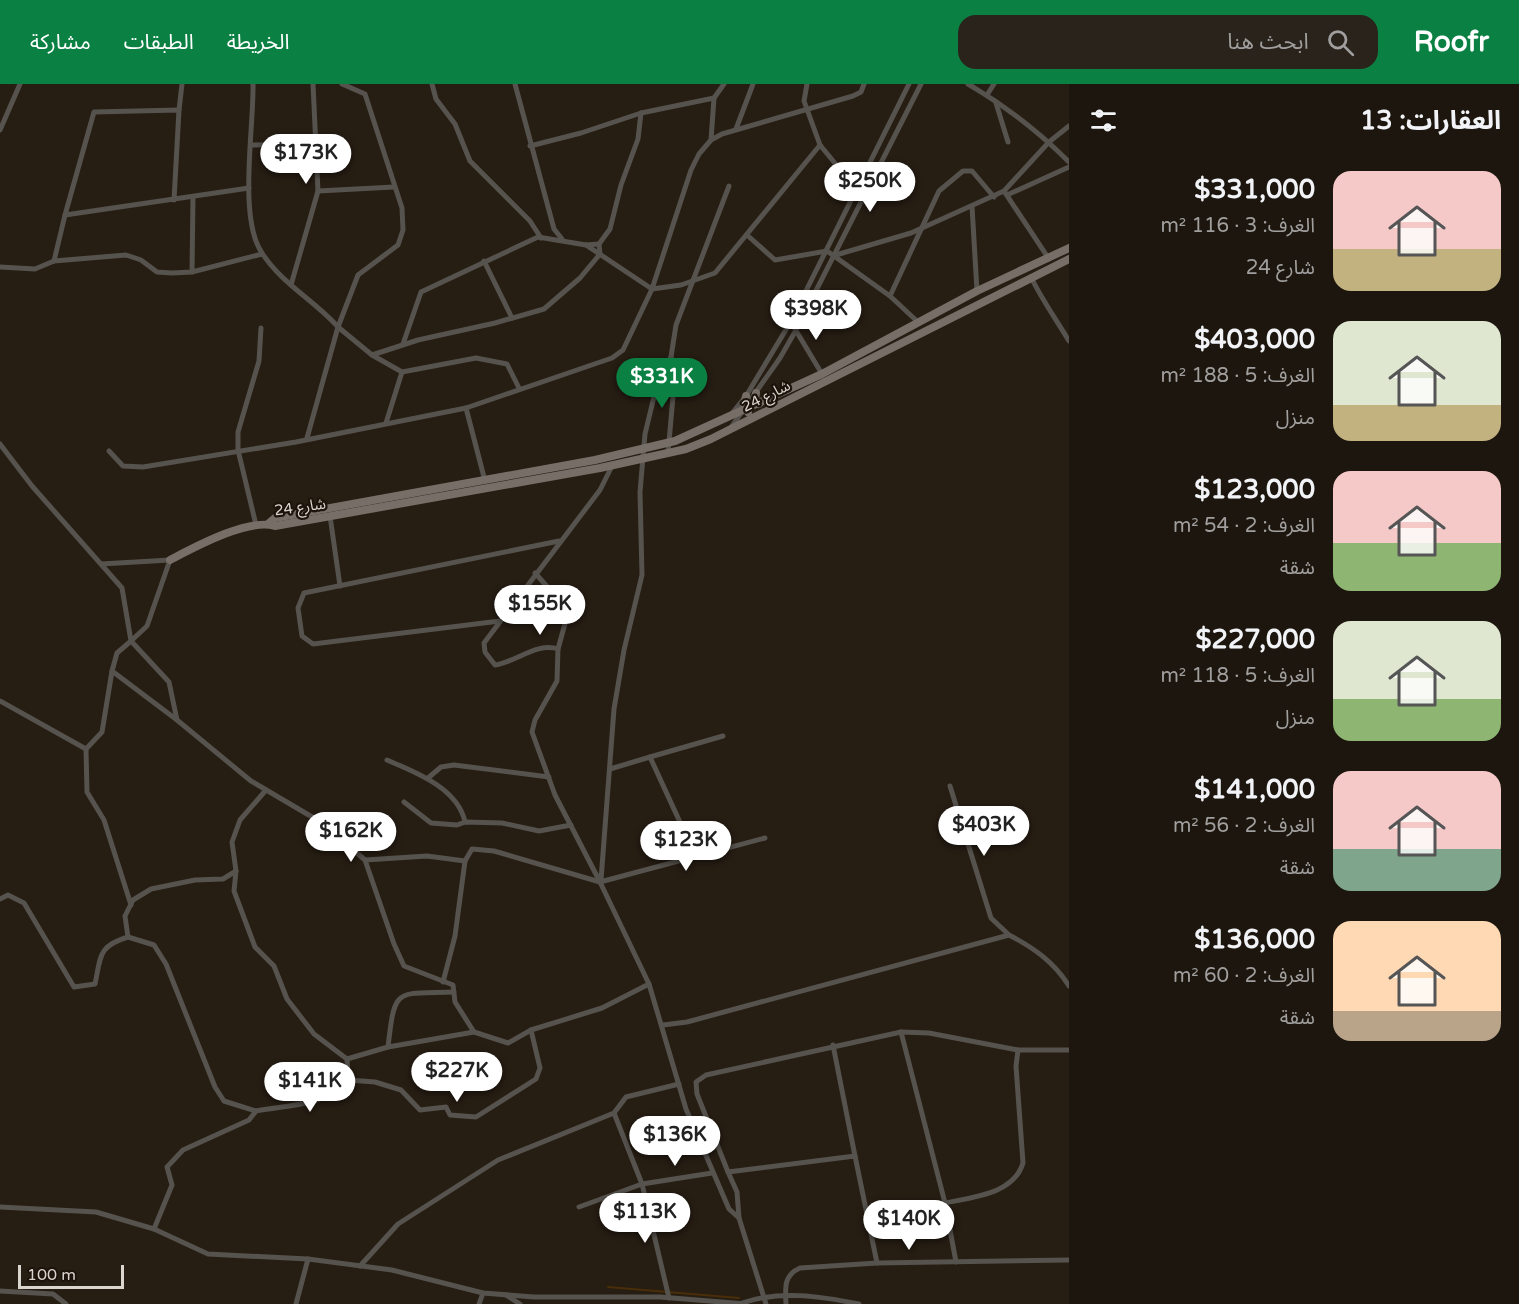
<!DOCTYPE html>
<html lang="ar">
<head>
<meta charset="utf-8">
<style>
	body { margin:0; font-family:"Varela Round","Noto Sans Arabic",sans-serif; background:#29231c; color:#f1f3f6; direction:rtl; height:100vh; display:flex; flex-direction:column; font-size:22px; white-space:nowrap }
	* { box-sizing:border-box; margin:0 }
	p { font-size:20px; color:#a09f9e }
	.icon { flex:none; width:33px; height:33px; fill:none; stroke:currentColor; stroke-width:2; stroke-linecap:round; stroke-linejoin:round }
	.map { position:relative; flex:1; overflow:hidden; direction:ltr }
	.drawer { display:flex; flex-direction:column; background:#1c160e; width:450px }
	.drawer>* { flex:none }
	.scale { position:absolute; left:18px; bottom:15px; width:106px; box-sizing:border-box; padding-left:6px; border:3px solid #dbd5cf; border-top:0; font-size:16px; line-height:21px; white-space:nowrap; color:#dbd5cf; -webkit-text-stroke:4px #1c140b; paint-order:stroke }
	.price { position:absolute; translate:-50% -51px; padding:0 14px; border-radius:21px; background:#fff; color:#222; font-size:20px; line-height:39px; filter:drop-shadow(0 2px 3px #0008) }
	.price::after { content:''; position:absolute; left:50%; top:36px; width:18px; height:14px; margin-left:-9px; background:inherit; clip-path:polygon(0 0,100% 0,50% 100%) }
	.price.on { background:#0b8043; color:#fff }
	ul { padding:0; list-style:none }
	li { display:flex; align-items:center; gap:18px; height:150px; padding:0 18px }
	li span { display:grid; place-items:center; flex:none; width:168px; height:120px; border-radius:18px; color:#555 }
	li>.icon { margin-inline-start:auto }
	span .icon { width:72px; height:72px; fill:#fffc; stroke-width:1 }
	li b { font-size:26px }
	h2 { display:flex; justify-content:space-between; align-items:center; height:72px; padding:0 18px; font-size:26px }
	header { display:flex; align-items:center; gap:36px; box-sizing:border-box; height:84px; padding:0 30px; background:#0b8043; color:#fff }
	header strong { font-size:28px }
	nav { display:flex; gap:33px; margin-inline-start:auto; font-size:21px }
	.search { width:420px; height:54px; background:#29231c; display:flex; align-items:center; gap:15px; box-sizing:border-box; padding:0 21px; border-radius:18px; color:#a09f9e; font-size:22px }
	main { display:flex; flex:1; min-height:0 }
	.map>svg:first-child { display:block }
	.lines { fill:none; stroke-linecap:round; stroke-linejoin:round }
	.stream { stroke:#492e09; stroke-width:2 }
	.street { stroke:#56524d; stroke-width:5 }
	.secondary { stroke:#766e67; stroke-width:8 }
	.labels { text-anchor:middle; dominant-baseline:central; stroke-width:4.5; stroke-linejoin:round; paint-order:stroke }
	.street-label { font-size:15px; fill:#dbd5cf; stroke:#1c140b }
</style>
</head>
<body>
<header>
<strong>Roofr</strong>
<div class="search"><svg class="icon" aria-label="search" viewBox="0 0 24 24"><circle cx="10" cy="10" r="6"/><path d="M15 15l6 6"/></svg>ابحث هنا</div>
<nav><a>الخريطة</a><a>الطبقات</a><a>مشاركة</a></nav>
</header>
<main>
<section class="drawer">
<h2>العقارات: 13<svg class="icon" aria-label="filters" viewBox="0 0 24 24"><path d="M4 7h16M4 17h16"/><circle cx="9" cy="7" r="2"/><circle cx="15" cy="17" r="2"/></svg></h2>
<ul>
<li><span style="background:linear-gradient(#f6c9c9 65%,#c2b280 0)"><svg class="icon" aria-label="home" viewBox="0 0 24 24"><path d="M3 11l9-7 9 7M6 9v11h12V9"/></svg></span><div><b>$331,000</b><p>الغرف: 3 · 116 m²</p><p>شارع 24</p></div></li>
<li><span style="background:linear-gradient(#dfe7d0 70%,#c2b280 0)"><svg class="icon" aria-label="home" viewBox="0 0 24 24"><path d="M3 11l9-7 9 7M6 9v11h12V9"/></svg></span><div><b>$403,000</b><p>الغرف: 5 · 188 m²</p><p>منزل</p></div></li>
<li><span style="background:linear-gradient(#f6c9c9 60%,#8fb573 0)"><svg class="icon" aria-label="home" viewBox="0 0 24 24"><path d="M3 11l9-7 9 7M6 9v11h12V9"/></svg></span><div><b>$123,000</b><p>الغرف: 2 · 54 m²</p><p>شقة</p></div></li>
<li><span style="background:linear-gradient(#dfe7d0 65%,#8fb573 0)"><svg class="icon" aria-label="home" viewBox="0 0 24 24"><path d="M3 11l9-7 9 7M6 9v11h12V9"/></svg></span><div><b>$227,000</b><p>الغرف: 5 · 118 m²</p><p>منزل</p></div></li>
<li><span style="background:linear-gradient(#f6c9c9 65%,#7fa58c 0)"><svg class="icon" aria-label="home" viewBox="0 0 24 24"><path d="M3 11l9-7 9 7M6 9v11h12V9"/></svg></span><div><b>$141,000</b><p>الغرف: 2 · 56 m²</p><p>شقة</p></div></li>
<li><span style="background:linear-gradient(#ffd9b3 75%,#b9a48a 0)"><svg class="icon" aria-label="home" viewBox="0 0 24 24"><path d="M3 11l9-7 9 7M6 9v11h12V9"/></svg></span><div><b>$136,000</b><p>الغرف: 2 · 60 m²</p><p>شقة</p></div></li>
</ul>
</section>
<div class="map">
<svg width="1069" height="1220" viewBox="0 0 1069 1220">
	<rect width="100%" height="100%" fill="#261d13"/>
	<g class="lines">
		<polyline class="stream" points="608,1203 739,1214"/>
		<g class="street">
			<path d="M 253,0 C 254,44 238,134 262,169 C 281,199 315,217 338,243 L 307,354"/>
			<polyline points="342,0 365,10 402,124 403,146 398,161 358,191 338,243 372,271 418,256 495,239 544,225 580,194 600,170 599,160 610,145 621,101 638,55 641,29"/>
			<polyline points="432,0 436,15 455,40 470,77 530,137 541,154"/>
			<polyline points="515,0 554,145 562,155"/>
			<polyline points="807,0 804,17 820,61"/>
			<path d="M 968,0 C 1004,21 1039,48 1069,78"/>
			<polyline points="987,11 994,0"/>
			<polyline points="996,19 1008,58"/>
			<polyline points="179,26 182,0"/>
			<polyline points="736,45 753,0"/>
			<polyline points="0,46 20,0"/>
			<polyline points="711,56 722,50 853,12 861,8 864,0"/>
			<polyline points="252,61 317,60"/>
			<polyline points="530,62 581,49 641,29 714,14"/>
			<polyline points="318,107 394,103"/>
			<polyline points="1004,107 1049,58 1069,42"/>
			<polyline points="1007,111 1069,83"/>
			<polyline points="174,116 179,26 94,28 65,131 249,104"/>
			<polyline points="972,122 977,207"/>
			<polyline points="747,151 775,176 827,167 890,212 919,239"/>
			<polyline points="586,161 652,205 691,86 699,70 711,56 714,14 724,0"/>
			<polyline points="836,171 911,149 1004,107 1049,175"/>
			<polyline points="54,177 65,131"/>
			<polyline points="484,177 512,234"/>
			<polyline points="0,183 35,185 54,177 126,171 141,176 157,188 172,189 192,188 262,170"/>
			<polyline points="192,188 193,113"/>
			<path d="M 1031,193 C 1042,216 1056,235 1069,257"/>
			<polyline points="291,201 318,107 313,0"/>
			<polyline points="890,212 939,107 963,87 972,87 994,113"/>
			<polyline points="795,245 822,290"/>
			<polyline points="403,260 421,208 538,153 586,161 599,160"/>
			<polyline points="372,271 402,288 476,274 507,280 519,304"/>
			<polyline points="466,324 485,397"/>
			<polyline points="733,328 746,312 790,239 909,0"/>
			<polyline points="386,339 402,288"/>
			<polyline points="732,342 780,274 796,246 921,0"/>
			<polyline points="0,360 32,402 122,504 131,557 117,569 112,587"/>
			<polyline points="109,367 123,382 143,383 296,358 466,324 612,274 623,266 652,205 681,201 715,189 820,61 857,106"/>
			<polyline points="668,369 674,301 671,273 676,241 729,102"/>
			<path d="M 613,380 L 600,406 L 484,559 L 485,568 L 495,581 C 516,578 537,558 558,565 L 557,597 L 535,636 L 532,648 L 555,711 L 600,798 L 649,900 L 686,1025 L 729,1125 L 739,1134"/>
			<polyline points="330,432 340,502"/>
			<polyline points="256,441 238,366 238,348 259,277 261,244"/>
			<polyline points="101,480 170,476 147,542 131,557 169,598 177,636 251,697 324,740 365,776 394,860 404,882 453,901 455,918 474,948 508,959 531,946 602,924 649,900"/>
			<polyline points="535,489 552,508 566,536 558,565"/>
			<polyline points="500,537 313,560 302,552 298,524 304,509 559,457"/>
			<polyline points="0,617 86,665"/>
			<polyline points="650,673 723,652"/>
			<path d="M 387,676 C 415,688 458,704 465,738"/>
			<polyline points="610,685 650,673 696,773"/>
			<polyline points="428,694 441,683 454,681 549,693"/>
			<polyline points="950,702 991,834 1009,851"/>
			<polyline points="404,718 431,739 457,741 465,738 502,739 539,747 571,741"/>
			<polyline points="365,776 427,772 465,777"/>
			<polyline points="236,787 234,807 255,863 274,882 287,915 314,950 347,975"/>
			<polyline points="601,796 614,625 624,566 642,491 640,408 645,350 659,292 671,273"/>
			<path d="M 0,815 L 8,811 L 24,819 L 74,903 L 95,900 C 101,872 98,862 128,853"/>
			<polyline points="131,821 104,736 87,708 86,665 102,648 112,587 177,636"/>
			<polyline points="443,898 455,852 465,777 472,765 494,767 600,798 765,754"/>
			<path d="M 663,941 L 687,938 L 1009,851 C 1034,864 1054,878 1069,902"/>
			<polyline points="901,948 945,1119 956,1178"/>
			<polyline points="833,961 855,1072"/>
			<polyline points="388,963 474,948"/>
			<polyline points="348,996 375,998 401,1006 420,1026 446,1023 450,1031 476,1033 536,995 540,984 531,946"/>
			<polyline points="256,1027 224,1017 215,1003 166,880 154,861 128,853 125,832 133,816 151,805 195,796 223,795 236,787 232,758 240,736 266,706"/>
			<polyline points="614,1029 626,1013 679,1000"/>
			<polyline points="728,1088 737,1108 739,1134 766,1220"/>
			<path d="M 945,1119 C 973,1113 1014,1110 1023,1079 L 1016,982 L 1018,966"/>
			<polyline points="0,1123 96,1128 154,1145 208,1170 308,1175 392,1186 483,1209 534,1213 660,1213 746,1220"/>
			<path d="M 154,1145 L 172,1101 L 167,1083 L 183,1066 L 249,1036 L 256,1027 C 288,1021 326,1022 348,996 L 347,975 L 388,963 C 395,902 395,910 454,908"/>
			<polyline points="877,1179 855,1072 728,1088 697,1010 696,998 706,991 901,948 929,949 1018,966 1069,966"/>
			<polyline points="360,1182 398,1140 498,1076 614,1029 642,1100 579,1123"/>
			<polyline points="0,1207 53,1210 66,1220"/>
			<polyline points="506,1211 520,1220"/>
			<polyline points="669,1214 642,1100 712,1089"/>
			<path d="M 742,1219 C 780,1206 820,1212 859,1220"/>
			<polyline points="296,1220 308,1175"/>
			<polyline points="479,1220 483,1209"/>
			<path d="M 786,1220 C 785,1203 784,1191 800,1184 L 877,1179 L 1069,1176"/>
		</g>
		<g class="secondary">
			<polyline points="756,309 755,315 759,320"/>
			<polyline points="746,312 744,321 748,328"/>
			<polyline points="268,440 275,434 595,376 675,357 822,290 977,207 1069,164"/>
			<path d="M 170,476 C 195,463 248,434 275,442 L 600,384 L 686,365 L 711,355 L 1069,175"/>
		</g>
	</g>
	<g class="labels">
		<g class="street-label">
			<text transform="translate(766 312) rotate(-27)">شارع 24</text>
			<text transform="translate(300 423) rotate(-8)">شارع 24</text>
		</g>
	</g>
</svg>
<div class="scale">100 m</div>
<b class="price" style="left:306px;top:101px">$173K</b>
<b class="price" style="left:870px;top:129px">$250K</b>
<b class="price" style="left:816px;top:257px">$398K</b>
<b class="price on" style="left:662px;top:325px">$331K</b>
<b class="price" style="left:540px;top:552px">$155K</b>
<b class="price" style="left:984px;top:773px">$403K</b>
<b class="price" style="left:351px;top:779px">$162K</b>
<b class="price" style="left:686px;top:788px">$123K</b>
<b class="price" style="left:457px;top:1019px">$227K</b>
<b class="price" style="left:310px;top:1029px">$141K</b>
<b class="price" style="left:675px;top:1083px">$136K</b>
<b class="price" style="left:645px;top:1160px">$113K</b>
<b class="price" style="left:909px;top:1167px">$140K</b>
</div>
</main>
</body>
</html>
